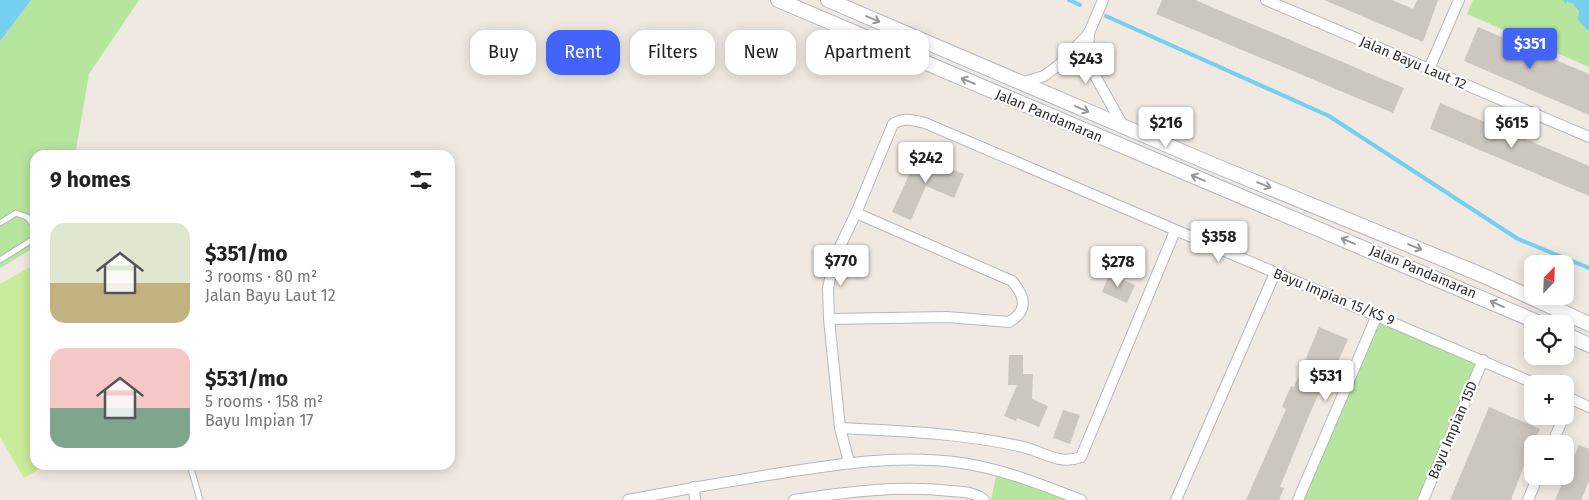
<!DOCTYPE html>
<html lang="en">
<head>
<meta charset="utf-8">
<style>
	body { margin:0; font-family:"Fira Sans",sans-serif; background:#f6f6f6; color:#222; height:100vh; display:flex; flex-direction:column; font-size:19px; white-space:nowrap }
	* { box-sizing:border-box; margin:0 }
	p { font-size:16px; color:#767676 }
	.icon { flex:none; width:28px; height:28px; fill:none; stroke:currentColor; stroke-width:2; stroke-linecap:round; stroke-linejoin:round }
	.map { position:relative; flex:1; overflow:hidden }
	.sheet { position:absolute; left:30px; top:150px; width:425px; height:320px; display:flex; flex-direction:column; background:#fff; border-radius:15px; box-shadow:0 2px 12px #0003 }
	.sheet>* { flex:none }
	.top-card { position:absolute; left:470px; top:30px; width:475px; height:45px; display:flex; gap:10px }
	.needle { width:32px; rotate:23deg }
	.controls { position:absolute; left:1524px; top:255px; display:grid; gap:10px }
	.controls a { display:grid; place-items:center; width:50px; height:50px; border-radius:10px; background:#fff; box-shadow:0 2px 12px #0003; font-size:25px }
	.price { position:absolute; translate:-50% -42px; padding:0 11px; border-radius:5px; background:#fff; color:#222; font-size:16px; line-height:32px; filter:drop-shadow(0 1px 2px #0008) }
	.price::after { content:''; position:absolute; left:50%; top:30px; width:15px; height:11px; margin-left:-8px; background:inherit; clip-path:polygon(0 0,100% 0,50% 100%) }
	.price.selected { background:#4264fb; color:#fff }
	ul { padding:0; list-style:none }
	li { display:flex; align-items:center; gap:15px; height:125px; padding:0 20px }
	li span { display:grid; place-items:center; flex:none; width:140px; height:100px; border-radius:15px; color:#555 }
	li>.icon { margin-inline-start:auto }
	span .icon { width:60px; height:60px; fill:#fffc; stroke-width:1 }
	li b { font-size:21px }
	h2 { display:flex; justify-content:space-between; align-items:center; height:60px; padding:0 20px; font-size:21px }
	.tag { padding:0 18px; border-radius:15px; background:#fff; box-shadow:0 2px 12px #0003; font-size:18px; line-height:45px }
	.tag.selected { background:#4264fb; color:#fff }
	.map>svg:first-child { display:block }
	.green { fill:#b6e59e }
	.pitch { fill:#c9ec9a }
	.water { fill:#75cff0 }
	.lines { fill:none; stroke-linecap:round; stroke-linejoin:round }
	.stream { stroke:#75cff0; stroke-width:4 }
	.building { fill:#cbc7bf }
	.lane-casing { stroke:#b4b7c1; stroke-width:7 }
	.street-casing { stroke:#b4b7c1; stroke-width:12 }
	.secondary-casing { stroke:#b4b7c1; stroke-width:16 }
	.lane { stroke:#fff; stroke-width:5 }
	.street { stroke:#fff; stroke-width:10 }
	.secondary { stroke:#fff; stroke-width:14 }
	.oneway { stroke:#969696 }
	.labels { text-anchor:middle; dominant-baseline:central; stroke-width:4.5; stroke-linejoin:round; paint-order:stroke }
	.street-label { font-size:14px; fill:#2e2e2e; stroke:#fff }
</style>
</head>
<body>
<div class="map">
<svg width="1589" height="500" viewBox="0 0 1589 500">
	<rect width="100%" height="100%" fill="#efe9e1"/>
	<g class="green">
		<polygon points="0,0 139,0 89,74 75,155 35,155 35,247 0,268"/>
		<polygon points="1473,0 1589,0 1589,67 1467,14"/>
		<polygon points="1377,315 1483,360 1425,500 1298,500"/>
		<polygon points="997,471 1072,500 991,500"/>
	</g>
	<polygon class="pitch" points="32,266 35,272 35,465 47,465 24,478 0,437 0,284"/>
	<g class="water">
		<polygon points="0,0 31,0 0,41"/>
		<polygon points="1563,0 1589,0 1589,31 1578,20 1579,11 1573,4 1567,1 1566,4"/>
	</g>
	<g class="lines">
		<g class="stream">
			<polyline points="1069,0 1080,5"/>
			<polyline points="1106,16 1329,116 1518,239 1589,268"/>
		</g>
	</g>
	<g class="building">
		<polygon points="1162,0 1195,0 1404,88 1393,113 1156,14"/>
		<polygon points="1324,0 1392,0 1413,9 1417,0 1438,0 1423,42"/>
		<polygon points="1478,27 1589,74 1589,115 1464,61"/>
		<polygon points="1440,103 1589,166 1589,196 1430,129"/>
		<polygon points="920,151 944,162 943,166 964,174 954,198 926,186 911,220 892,212"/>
		<polygon points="1109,274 1135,285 1127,303 1102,292"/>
		<polygon points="1319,327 1348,339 1325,391 1321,389 1308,418 1280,487 1284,488 1279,500 1246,500 1286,409 1282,407 1291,386 1294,387"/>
		<polygon points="1009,355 1023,355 1023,374 1033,374 1032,399 1048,406 1039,427 1017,418 1016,421 1004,416 1017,385 1008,385"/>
		<polygon points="1489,407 1540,429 1534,444 1532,444 1511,500 1450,500"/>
		<polygon points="1063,410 1080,415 1070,444 1053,438"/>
		<polygon points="1579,445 1589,449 1589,481 1581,500 1555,500"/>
	</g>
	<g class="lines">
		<g class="lane-casing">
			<g id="lane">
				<polyline points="0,223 16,213 27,217 35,227"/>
				<polyline points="0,260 35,238"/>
				<polyline points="190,465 200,500"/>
			</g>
		</g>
		<g class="street-casing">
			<g id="street">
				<polyline points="1266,0 1589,137"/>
				<polyline points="1089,33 1088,58 1093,72 1123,126"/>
				<polyline points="1429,69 1459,0"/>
				<polyline points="1021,83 1044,76 1060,64 1089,33 1103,0"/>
				<path d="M 829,319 L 947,317 L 1009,322 C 1029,311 1025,296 1012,281 L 856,213"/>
				<polyline points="1565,396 1589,407"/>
				<path d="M 840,428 C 900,431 960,433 1019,446 C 1041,450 1058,466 1081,457 L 1175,231"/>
				<polyline points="1552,444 1564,416"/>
				<path d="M 849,462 L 840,428 L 829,319 L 828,288 L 834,259 L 856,213 L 893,124 C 904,117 913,120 925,123 L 1536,384"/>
				<polyline points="694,487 695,500"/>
				<path d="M 628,500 C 679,490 730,481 781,473 C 838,464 896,455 954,462 C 998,467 1040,484 1081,500"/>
				<path d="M 794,500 C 847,492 898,485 951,491 C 962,492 976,492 984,500"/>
				<polyline points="1176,500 1275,273"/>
				<polyline points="1298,500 1377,315"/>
				<polyline points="1423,500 1483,360"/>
				<polyline points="1528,500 1538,476"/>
			</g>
		</g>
		<g class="secondary-casing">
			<g id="secondary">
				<polyline points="778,0 1542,324"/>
				<polyline points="828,0 1209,163 1482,275 1589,324"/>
				<polyline points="1565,334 1589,345"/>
			</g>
		</g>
		<use href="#lane" class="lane"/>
		<use href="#street" class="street"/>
		<use href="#secondary" class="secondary"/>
	</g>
	<defs><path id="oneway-shaft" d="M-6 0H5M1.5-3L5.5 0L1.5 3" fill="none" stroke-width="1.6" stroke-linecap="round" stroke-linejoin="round" transform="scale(1.25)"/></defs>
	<g class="oneway">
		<use href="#oneway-shaft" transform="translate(873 19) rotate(23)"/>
		<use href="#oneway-shaft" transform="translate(968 81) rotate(-157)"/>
		<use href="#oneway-shaft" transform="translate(1082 109) rotate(23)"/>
		<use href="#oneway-shaft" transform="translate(1198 178) rotate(-157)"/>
		<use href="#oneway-shaft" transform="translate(1264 185) rotate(22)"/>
		<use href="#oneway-shaft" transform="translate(1348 241) rotate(-157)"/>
		<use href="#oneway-shaft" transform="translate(1415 247) rotate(22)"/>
		<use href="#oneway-shaft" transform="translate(1497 304) rotate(-156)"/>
	</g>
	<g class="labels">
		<g class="street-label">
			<text transform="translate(1413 63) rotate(23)">Jalan Bayu Laut 12</text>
			<text transform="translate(1049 116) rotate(23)">Jalan Pandamaran</text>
			<text transform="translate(1423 272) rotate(23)">Jalan Pandamaran</text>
			<text transform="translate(1334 297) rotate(22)">Bayu Impian 15/KS 9</text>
			<text transform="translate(1453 430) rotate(-67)">Bayu Impian 15D</text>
		</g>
	</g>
</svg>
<div class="controls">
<a><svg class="needle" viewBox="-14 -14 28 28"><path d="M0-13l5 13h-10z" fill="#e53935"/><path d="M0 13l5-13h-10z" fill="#767676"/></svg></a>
<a><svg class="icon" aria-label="locate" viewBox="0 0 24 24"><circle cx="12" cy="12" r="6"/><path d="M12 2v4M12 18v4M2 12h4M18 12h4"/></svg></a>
<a>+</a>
<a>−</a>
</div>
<b class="price selected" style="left:1530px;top:70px">$351</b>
<b class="price" style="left:1086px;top:85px">$243</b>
<b class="price" style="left:1166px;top:149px">$216</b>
<b class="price" style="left:1512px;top:149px">$615</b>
<b class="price" style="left:926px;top:184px">$242</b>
<b class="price" style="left:1219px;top:263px">$358</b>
<b class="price" style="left:841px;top:287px">$770</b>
<b class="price" style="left:1118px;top:288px">$278</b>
<b class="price" style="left:1326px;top:402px">$531</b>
<div class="top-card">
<a class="tag">Buy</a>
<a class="tag selected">Rent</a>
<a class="tag">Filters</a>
<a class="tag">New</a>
<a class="tag">Apartment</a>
</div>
<section class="sheet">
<h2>9 homes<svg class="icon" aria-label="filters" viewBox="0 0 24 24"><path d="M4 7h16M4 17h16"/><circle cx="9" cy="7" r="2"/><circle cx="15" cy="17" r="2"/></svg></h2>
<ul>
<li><span style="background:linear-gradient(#dfe7d0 60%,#c2b280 0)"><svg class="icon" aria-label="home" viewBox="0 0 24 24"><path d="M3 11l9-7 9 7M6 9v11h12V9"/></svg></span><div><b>$351/mo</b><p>3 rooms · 80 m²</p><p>Jalan Bayu Laut 12</p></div></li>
<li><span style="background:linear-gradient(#f6c9c9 60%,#7fa58c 0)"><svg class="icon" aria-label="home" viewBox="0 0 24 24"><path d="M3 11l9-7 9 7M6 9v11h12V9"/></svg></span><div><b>$531/mo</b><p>5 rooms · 158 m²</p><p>Bayu Impian 17</p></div></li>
</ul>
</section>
</div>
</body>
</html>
